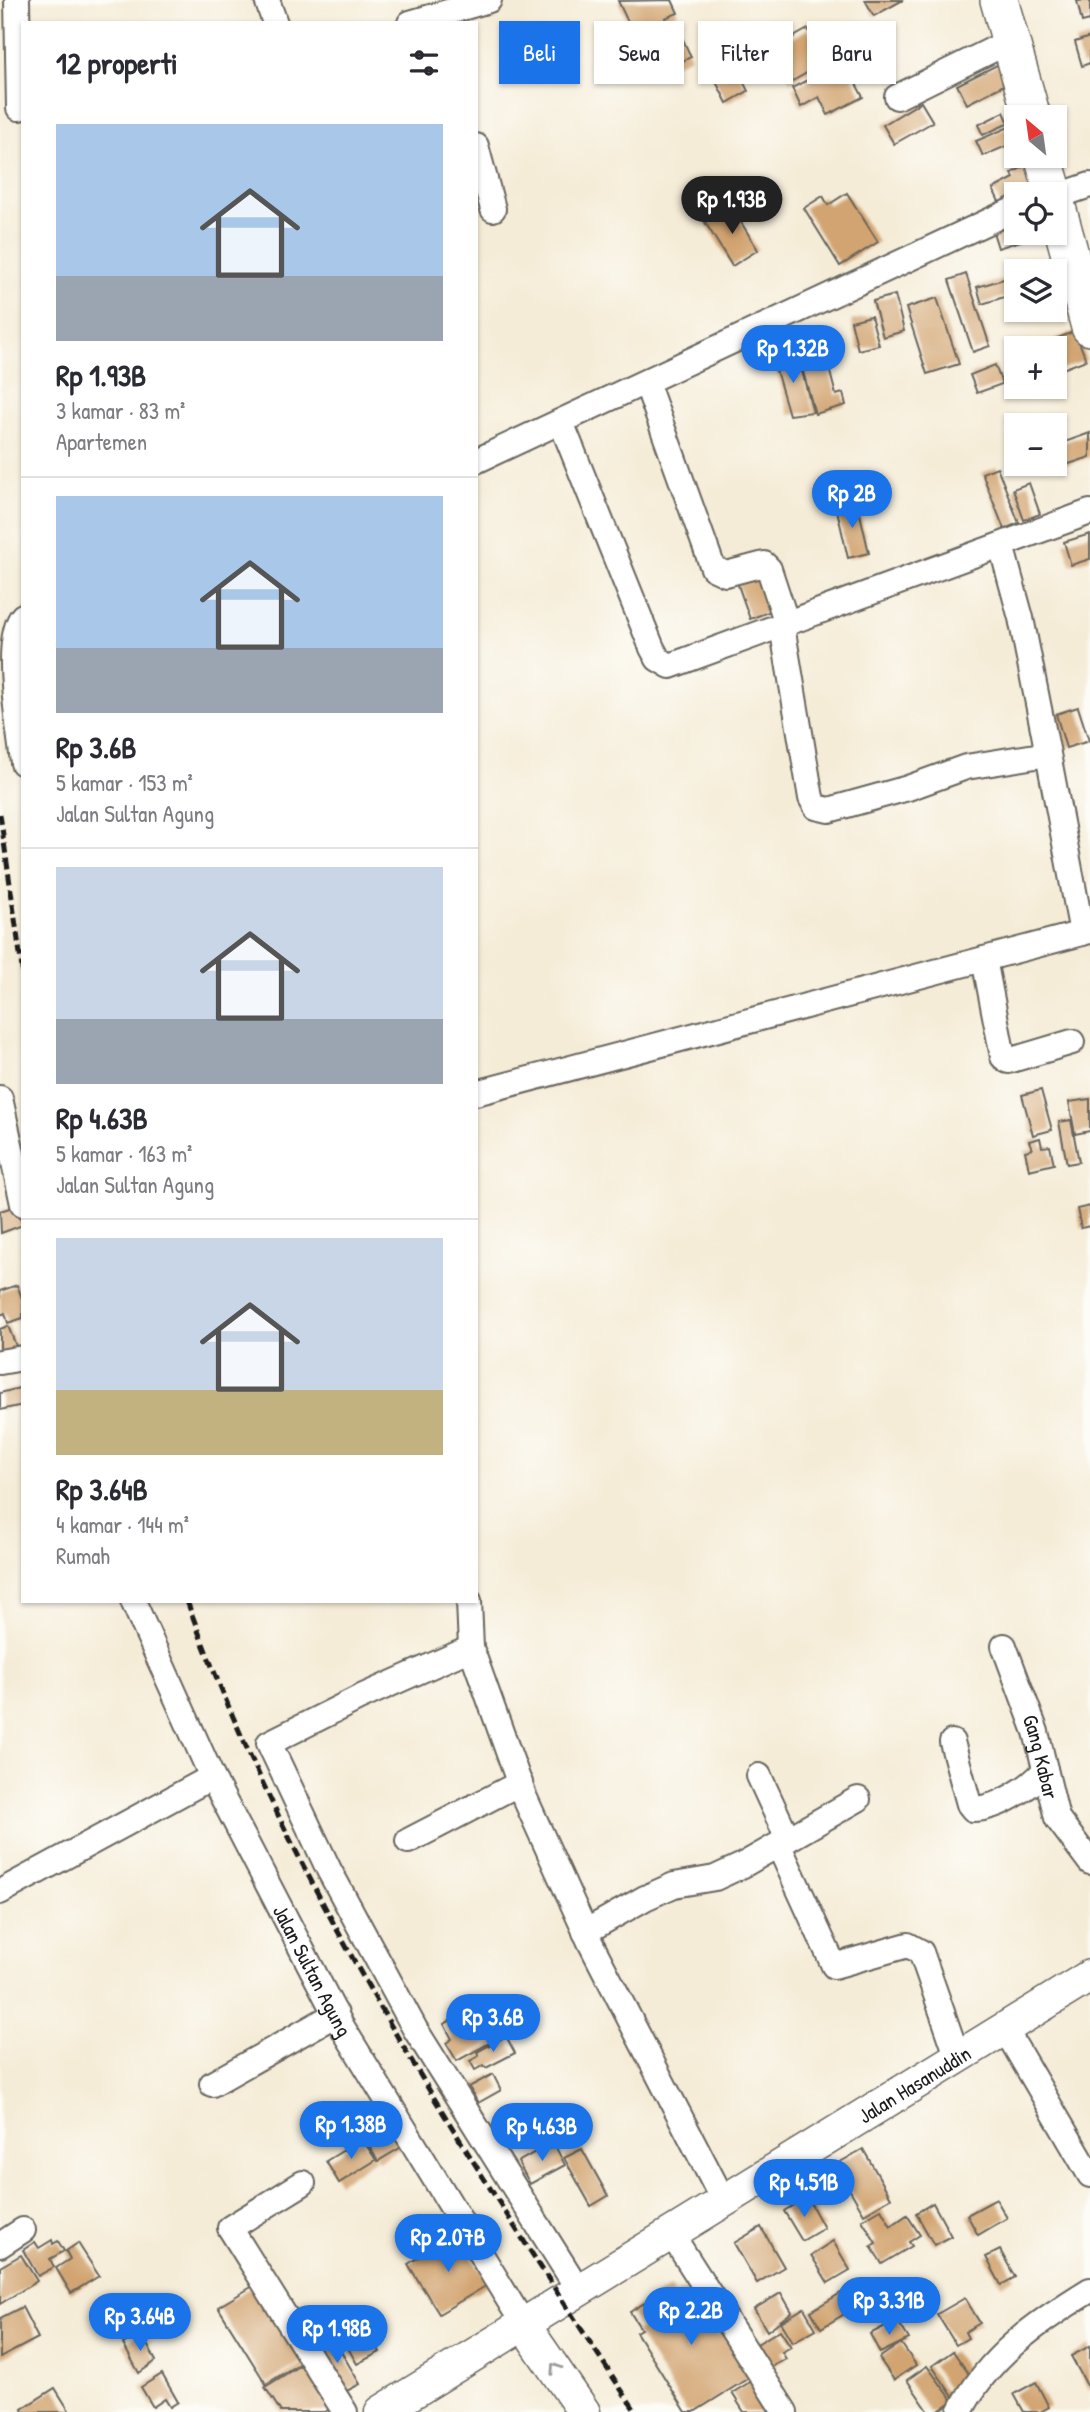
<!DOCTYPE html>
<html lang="id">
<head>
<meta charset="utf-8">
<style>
	body { margin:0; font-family:"Patrick Hand",sans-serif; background:#f2f2f3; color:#2b2b33; height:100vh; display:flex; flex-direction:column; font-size:26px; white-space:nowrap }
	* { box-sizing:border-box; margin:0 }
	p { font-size:23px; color:#7c7c81 }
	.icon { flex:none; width:38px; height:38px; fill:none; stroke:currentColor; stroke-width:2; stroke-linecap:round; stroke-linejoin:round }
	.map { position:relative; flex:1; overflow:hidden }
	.sheet { position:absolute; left:21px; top:21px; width:457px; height:1582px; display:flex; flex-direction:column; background:#fff; border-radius:0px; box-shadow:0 2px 5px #0004 }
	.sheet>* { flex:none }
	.hud { position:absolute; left:499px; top:21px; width:485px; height:63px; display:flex; gap:14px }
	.needle { width:46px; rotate:331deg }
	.fabs { position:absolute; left:1004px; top:105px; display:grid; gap:14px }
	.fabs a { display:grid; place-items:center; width:63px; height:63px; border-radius:0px; background:#fff; box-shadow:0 2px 5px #0004; font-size:35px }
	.price { position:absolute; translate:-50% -60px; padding:0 16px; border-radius:24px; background:#1a73e8; color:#fff; font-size:23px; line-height:46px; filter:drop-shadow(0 2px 4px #0008) }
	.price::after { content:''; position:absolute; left:50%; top:42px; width:21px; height:16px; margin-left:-10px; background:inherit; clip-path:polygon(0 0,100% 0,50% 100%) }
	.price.selected { background:#222; color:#fff }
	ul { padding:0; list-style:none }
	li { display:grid; align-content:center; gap:14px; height:371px; padding:0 35px }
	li+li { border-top:2px solid #e1e1e2 }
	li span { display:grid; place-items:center; height:217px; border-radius:0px; color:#555 }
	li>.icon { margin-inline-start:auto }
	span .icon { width:126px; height:126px; fill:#fffc; stroke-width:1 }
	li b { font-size:30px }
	h2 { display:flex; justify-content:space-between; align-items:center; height:84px; padding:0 35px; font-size:30px }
	.tag { padding:0 24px; border-radius:0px; background:#fff; box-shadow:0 2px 5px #0004; font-size:24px; line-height:63px }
	.tag.selected { background:#1a73e8; color:#fff }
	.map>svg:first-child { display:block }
	.building { fill:#d2a471 }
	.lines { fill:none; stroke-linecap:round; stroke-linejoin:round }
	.minor-casing { stroke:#68655d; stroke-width:28 }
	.major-casing { stroke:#68655d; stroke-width:35 }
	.highway-casing { stroke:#68655d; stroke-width:40 }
	.minor { stroke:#fff; stroke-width:24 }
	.major { stroke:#fff; stroke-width:32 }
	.highway { stroke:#fff; stroke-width:37 }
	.rail { stroke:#1c1c1c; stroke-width:5; stroke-dasharray:10 5; stroke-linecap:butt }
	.oneway { stroke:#999 }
	.labels { text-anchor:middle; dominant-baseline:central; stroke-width:6; stroke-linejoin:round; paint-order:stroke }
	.street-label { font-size:21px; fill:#1c1c1c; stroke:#fdfcf7 }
</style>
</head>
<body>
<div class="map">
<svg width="1090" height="2412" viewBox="0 0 1090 2412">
	<rect width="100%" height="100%" fill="#fdfcf7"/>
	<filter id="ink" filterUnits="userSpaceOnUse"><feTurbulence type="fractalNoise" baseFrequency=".0143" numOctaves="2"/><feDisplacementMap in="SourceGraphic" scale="14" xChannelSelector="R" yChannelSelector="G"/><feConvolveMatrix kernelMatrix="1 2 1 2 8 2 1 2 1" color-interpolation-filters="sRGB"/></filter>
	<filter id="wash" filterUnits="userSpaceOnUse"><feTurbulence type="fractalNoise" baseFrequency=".00686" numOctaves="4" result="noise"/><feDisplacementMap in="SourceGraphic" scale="28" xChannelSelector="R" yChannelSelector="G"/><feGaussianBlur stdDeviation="1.57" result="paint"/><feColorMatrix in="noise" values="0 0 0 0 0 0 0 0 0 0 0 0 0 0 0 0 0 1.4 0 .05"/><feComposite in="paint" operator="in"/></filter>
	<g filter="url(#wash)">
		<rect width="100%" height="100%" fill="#f5ecd7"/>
		<g id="blocks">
			<g class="building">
				<polygon points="672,0 678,13 665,18 671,30 665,33 668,38 680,33 691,57 653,75 618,1"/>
				<polygon points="865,0 903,0 874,16"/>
				<polygon points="1090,0 1090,20 1082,22 1077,1"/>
				<polygon points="808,29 822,54 813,59 817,67 791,82 772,49"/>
				<polygon points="1090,37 1090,63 1082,66 1075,42"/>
				<polygon points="844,61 863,97 828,115 819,97 801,107 792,88"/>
				<polygon points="1001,63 1010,82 967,104 957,85"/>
				<polygon points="735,65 748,91 727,103 713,76"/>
				<polygon points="921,102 933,122 894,144 883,125"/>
				<polygon points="1004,112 1009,123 983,135 978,125"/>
				<polygon points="1009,127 1016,142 983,156 976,141"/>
				<polygon points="1032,162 1044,184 1017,194 1017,198 1001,206 993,189 1014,178 1012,173"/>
				<polygon points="847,193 878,242 840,266 804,208 823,196 828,205"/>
				<polygon points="731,206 758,250 732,266 705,222"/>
				<polygon points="1017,225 1017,233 1046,233 998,248 993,232"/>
				<polygon points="966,274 990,346 973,352 949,280"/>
				<polygon points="1017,275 1017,293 982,304 977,287"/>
				<polygon points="895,295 904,331 883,337 873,301"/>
				<polygon points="937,298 959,364 927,374 906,308"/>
				<polygon points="871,316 879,345 858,350 851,321"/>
				<polygon points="1075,331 1086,360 1055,372 1058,352 1053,340"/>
				<polygon points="797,353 813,412 789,415 773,360"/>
				<polygon points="827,361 836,395 843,393 846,405 815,414 802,368"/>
				<polygon points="995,365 1002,384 977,393 970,375"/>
				<polygon points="1090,433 1090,457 1066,465 1059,444"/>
				<polygon points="997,467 1019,523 1004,529 982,473"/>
				<polygon points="1029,483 1040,514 1024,520 1013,489"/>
				<polygon points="857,501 869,553 848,558 836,506"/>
				<polygon points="1090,534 1090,559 1071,565 1064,542"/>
				<polygon points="758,574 771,611 750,619 737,582"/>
				<polygon points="1078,707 1089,741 1066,748 1056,714"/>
				<polygon points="1041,1090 1052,1130 1033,1135 1022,1095"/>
				<polygon points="1090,1099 1090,1131 1075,1134 1069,1102"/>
				<polygon points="1071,1120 1079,1162 1067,1164 1059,1122"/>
				<polygon points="1040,1138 1042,1147 1050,1146 1054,1164 1029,1170 1025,1151 1032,1149 1029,1141"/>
				<polygon points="16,1206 23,1225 1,1233 0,1211"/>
				<polygon points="1090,1206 1090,1226 1081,1228 1077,1209"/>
				<polygon points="17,1285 23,1301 23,1318 8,1323 5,1313 0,1315 0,1291"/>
				<polygon points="8,1326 19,1353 0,1357 0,1329"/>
				<polygon points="23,1387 23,1405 0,1410 0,1393"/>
				<polygon points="476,2007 495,2040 457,2061 446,2043 452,2039 444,2024"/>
				<polygon points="506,2036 515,2053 486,2068 484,2065 475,2070 470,2061 479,2056 477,2052"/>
				<polygon points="493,2074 501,2090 478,2103 469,2087"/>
				<polygon points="394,2116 410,2142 378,2161 363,2135"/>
				<polygon points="362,2139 376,2160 339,2183 326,2161"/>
				<polygon points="553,2142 565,2165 530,2184 518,2162"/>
				<polygon points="582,2149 608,2196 591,2206 564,2158"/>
				<polygon points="863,2149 891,2198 864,2214 835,2165"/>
				<polygon points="807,2197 824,2228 802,2241 784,2211"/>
				<polygon points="996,2199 1007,2218 978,2235 967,2215"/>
				<polygon points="933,2203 951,2236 934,2245 916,2213"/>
				<polygon points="881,2209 891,2226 907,2215 920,2235 909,2242 912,2246 882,2264 871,2246 876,2243 862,2220"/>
				<polygon points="761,2227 784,2267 757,2283 734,2243"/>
				<polygon points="458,2234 489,2284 439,2314 408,2264"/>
				<polygon points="52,2240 53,2244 58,2241 64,2251 50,2259 54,2267 38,2276 23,2250 35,2242 39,2248"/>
				<polygon points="833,2241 850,2270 828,2283 811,2255"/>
				<polygon points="78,2243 99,2276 71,2293 56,2268 70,2259 66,2251"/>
				<polygon points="1000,2250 1015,2277 1001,2285 986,2257"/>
				<polygon points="21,2255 37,2281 0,2304 0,2267"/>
				<polygon points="258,2283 305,2360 266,2384 218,2307"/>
				<polygon points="670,2287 675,2295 687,2288 694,2299 704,2292 755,2374 694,2412 686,2412 636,2332 641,2329 630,2312"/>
				<polygon points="846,2290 856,2307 821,2328 811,2311"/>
				<polygon points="781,2293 792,2312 767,2331 754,2309"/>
				<polygon points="965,2298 980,2323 965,2332 968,2338 956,2345 937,2314"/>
				<polygon points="22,2307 38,2338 0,2358 0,2318"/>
				<polygon points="804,2308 816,2329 793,2342 781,2322"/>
				<polygon points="361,2317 380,2352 357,2364 338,2330"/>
				<polygon points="897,2320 909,2339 880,2353 870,2334"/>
				<polygon points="780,2330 791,2347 782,2352 786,2359 771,2367 757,2344"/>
				<polygon points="141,2333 156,2361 139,2373 123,2344"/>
				<polygon points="332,2336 360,2384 341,2394 314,2346"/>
				<polygon points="901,2343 916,2365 894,2380 879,2358"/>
				<polygon points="1090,2346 1090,2391 1071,2356"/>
				<polygon points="953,2351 975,2383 954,2398 932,2366"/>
				<polygon points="307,2361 335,2406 325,2412 281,2412 265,2387"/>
				<polygon points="927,2366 953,2401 937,2412 929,2412 907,2380"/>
				<polygon points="162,2374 178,2402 170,2407 165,2399 153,2407 141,2387"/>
				<polygon points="755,2379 776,2412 744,2412 732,2393"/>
				<polygon points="1036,2382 1049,2407 1040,2412 1024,2412 1014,2394"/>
				<polygon points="55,2388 70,2412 23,2412 22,2409"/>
			</g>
		</g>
	</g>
	<g filter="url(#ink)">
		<use href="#blocks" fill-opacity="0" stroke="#68655d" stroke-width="2"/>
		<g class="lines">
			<g class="minor-casing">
				<g id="minor">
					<polyline points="17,0 19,108"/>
					<polyline points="267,0 275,23"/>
					<polyline points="410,23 489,0"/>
					<polyline points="897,97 1010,41"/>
					<polyline points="476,146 493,209"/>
					<polyline points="1055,197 1090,185"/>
					<polyline points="646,382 713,568 726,574 764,564 769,569 787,624"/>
					<polyline points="561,422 652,648 658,659 670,666 1090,512"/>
					<polyline points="476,461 1017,208"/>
					<path d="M 23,616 C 2,638 20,731 23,763"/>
					<polyline points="782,626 811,798 816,807 829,810 908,788 966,767 1048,754 1021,618 1001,545"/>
					<polyline points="1048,754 1082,933"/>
					<polyline points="984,959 1003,1057 1008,1061 1072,1042"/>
					<polyline points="476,1093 1090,931"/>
					<polyline points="0,1098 23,1204"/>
					<polyline points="0,1362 23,1358"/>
					<path id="s1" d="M 133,1601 L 212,1777 L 341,2025 L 524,2325"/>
					<polyline points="469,1601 471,1648 524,1796 590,1942 724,2202"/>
					<path id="s2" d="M 1004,1646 L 1036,1732 L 1057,1818 L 1090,1862"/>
					<polyline points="471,1648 359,1698 269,1743 329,1870 415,2029 578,2289"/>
					<path d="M 952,1742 L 969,1804 L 973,1809 C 997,1809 1030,1788 1045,1770"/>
					<polyline points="759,1776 788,1839"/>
					<polyline points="408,1841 520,1783"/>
					<polyline points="779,1846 834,1966 908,1945 921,1952 958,2058"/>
					<polyline points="0,1892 212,1777"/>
					<polyline points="585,1932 645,1898 674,1885 715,1878 743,1865 858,1799"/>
					<polyline points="1005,2029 1090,2175"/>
					<polyline points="212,2084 336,2014"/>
					<polyline points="303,2183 230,2228 345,2412"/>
					<polyline points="672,2235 785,2412"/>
					<polyline points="0,2245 23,2230"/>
					<path d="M 960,2412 C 988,2356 1038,2322 1090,2290"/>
				</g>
			</g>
			<g class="major-casing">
				<g id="major">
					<polyline points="524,2325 584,2412"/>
					<path id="s3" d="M 381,2412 L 1090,1976"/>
				</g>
			</g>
			<g class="highway-casing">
				<g id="highway">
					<polyline points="999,0 1032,117"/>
					<polyline points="1043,156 1054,194"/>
					<polyline points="1055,200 1090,327"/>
				</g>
			</g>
			<use href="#minor" class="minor"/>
			<use href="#major" class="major"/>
			<use href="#highway" class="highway"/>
			<g class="rail">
				<polyline points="0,814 23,975"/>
				<path d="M 187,1601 C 293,1893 466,2155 636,2412"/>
			</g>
		</g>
		<defs><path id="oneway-chevron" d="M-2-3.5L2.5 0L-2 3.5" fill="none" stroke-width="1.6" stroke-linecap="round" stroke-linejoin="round" transform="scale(1.75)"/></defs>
		<use class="oneway" href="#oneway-chevron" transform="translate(555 2368) rotate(-124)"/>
	</g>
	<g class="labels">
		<g class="street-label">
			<text stroke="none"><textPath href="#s2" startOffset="117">Gang Kabar</textPath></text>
			<text stroke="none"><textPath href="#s1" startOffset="411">Jalan Sultan Agung</textPath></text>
			<text stroke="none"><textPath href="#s3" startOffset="626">Jalan Hasanuddin</textPath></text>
		</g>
	</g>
</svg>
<div class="fabs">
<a><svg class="needle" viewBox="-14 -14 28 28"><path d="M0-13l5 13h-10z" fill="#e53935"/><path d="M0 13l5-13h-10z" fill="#7c7c81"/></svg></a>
<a><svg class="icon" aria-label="locate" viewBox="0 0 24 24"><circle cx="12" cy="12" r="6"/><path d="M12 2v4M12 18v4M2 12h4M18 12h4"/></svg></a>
<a><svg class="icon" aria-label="layers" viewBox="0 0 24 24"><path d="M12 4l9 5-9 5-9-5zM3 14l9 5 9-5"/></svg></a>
<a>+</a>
<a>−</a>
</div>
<b class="price selected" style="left:732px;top:236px">Rp 1.93B</b>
<b class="price" style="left:793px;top:385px">Rp 1.32B</b>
<b class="price" style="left:852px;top:530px">Rp 2B</b>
<b class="price" style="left:493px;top:2054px">Rp 3.6B</b>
<b class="price" style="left:351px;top:2161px">Rp 1.38B</b>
<b class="price" style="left:542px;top:2163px">Rp 4.63B</b>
<b class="price" style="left:804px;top:2219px">Rp 4.51B</b>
<b class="price" style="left:448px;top:2274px">Rp 2.07B</b>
<b class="price" style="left:889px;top:2337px">Rp 3.31B</b>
<b class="price" style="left:691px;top:2347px">Rp 2.2B</b>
<b class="price" style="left:140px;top:2353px">Rp 3.64B</b>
<b class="price" style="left:337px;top:2365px">Rp 1.98B</b>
<div class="hud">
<a class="tag selected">Beli</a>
<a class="tag">Sewa</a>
<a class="tag">Filter</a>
<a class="tag">Baru</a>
</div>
<section class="sheet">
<h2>12 properti<svg class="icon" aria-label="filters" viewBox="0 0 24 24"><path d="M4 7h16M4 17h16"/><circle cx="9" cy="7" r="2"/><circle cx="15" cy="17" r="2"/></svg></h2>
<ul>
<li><span style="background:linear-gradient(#a9c7e8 70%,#9aa5b1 0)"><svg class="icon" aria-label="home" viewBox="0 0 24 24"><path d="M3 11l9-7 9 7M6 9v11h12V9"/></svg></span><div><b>Rp 1.93B</b><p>3 kamar · 83 m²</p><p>Apartemen</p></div></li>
<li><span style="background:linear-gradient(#a9c7e8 70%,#9aa5b1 0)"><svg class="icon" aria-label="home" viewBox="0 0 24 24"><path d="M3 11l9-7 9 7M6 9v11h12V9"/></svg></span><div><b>Rp 3.6B</b><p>5 kamar · 153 m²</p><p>Jalan Sultan Agung</p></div></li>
<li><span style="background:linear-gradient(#c9d6e8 70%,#9aa5b1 0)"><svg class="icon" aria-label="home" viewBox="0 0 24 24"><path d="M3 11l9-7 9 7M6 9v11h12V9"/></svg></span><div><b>Rp 4.63B</b><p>5 kamar · 163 m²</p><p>Jalan Sultan Agung</p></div></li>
<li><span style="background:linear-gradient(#c9d6e8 70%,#c2b280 0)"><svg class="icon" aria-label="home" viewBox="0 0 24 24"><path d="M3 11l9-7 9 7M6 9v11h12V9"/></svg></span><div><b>Rp 3.64B</b><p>4 kamar · 144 m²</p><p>Rumah</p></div></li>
</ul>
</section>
</div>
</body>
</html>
